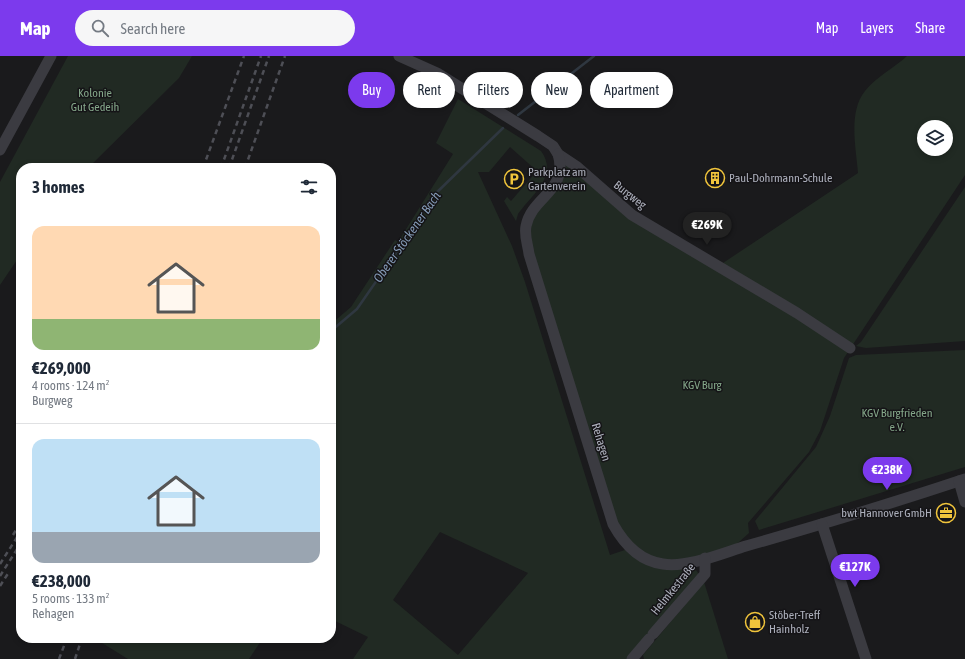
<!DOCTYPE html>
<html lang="en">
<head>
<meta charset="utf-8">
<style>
	body { margin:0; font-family:"Asap Condensed",sans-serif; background:#f6f6f7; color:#1f2937; height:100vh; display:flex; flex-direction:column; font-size:15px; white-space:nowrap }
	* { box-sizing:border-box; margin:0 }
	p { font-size:13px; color:#747a83 }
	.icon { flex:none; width:22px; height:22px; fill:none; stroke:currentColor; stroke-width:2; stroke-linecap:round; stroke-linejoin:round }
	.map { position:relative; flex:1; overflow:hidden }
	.sheet { position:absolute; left:16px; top:107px; width:320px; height:480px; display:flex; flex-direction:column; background:#fff; border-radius:16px; box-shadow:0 2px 6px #0003 }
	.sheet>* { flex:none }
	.banner { position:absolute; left:348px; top:16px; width:380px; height:36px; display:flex; gap:8px }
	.controls { position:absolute; left:917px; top:64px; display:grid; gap:8px }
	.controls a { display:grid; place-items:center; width:36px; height:36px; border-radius:50%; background:#fff; box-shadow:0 2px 6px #0003; font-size:20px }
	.price { position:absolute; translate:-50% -34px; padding:0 9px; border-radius:14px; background:#7c3aed; color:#fff; font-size:13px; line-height:26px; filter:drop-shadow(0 1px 2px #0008) }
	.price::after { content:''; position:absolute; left:50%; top:24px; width:12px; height:9px; margin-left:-6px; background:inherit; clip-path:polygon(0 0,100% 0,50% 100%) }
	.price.on { background:#222; color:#fff }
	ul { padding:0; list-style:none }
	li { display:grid; align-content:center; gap:8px; height:212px; padding:0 16px }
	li+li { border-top:1px solid #e0e1e3 }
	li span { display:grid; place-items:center; height:124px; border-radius:12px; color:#555 }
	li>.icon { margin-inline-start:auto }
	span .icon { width:72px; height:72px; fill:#fffc; stroke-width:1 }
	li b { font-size:17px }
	h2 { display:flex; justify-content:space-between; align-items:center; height:48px; padding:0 16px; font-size:17px }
	.pill { padding:0 14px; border-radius:18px; background:#fff; box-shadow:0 2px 6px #0003; font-size:14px; line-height:36px }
	.pill.on { background:#7c3aed; color:#fff }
	header { display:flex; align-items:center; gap:24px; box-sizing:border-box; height:56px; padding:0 20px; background:#7c3aed; color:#fff }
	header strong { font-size:19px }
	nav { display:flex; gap:22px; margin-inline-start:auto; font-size:14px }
	.search { width:280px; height:36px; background:#f6f6f7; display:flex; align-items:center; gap:10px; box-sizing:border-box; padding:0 14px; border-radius:22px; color:#747a83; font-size:15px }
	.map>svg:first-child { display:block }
	.green { fill:#212a23; fill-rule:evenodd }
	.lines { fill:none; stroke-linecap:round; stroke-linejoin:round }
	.stream { stroke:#2f3740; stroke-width:2.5 }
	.minor { stroke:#3b3b41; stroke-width:11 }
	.rail { stroke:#4e4f56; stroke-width:2.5; stroke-dasharray:5 4; stroke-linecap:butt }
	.labels { text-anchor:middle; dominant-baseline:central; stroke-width:3; stroke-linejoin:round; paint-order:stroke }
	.park-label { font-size:12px; fill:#84a689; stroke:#151417 }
	.poi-label { font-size:12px; fill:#acafbb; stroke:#151417; text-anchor:start }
	.street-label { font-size:12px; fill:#acafbb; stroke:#151417 }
	.water-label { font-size:13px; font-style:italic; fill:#849ab5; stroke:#151417 }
</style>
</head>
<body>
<header>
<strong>Map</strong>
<div class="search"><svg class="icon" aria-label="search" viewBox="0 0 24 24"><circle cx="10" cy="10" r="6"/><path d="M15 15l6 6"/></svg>Search here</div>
<nav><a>Map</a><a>Layers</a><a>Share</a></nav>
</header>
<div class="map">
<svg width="965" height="603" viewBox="0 0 965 603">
	<rect width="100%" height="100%" fill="#1a1a1c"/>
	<g class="green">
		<polygon points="68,0 192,0 179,22 88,112 21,112 21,198 0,229 0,126"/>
		<path d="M 907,0 L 965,0 L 965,119 L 844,302 L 820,375 L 809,396 L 748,467 L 749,477 L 729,495 L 705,502 L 653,505 L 621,483 L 529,198 L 529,162 L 552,134 L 557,98 L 631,159 L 723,207 L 858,117 C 856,92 848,56 865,35 C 876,21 894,12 907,0 ZM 924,71 L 946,71 L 946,93 L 924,93 Z"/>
		<path d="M 458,43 L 541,95 C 559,120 532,138 518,158 L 516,165 L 504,145 L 507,141 L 511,145 L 537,115 L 510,91 L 489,116 L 478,116 L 512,190 L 525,226 L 610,499 L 625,494 C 649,512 665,516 694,511 L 700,520 L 627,603 L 353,603 L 368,581 L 331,563 L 331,268 L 351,251 L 395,184 L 398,186 L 453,98 L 436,87 ZM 440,476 L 528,517 L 458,599 L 393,544 Z"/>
		<polygon points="965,131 965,285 866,292 856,290 861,286"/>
		<polygon points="965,294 965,411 759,474 755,465 816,391 830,360 849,302 856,299"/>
		<polygon points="704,526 728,603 644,603 643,599"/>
		<polygon points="94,582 263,582 249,603 128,603"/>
	</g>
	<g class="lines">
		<g class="stream">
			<polyline points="518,59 594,0"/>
			<polyline points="331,275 357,253 409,178 432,141 503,72"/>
		</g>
		<g class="minor">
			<polyline points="399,0 437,17 538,80 553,90 558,98 576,110 632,159 797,257 850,292"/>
			<polyline points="0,94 51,0"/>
			<path d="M 558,98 C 569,135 532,140 526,170 C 524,180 528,189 529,198 L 613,468 C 624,488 640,505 663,508 C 688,512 723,497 746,490 C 820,469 893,447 965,423"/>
			<polyline points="959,425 965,446"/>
			<polyline points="822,468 866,603"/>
			<polyline points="653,578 705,518 705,502"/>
			<polyline points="632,603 649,583"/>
		</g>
		<g class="rail">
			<polyline points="203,112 244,0"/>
			<polyline points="221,112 261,0"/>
			<polyline points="229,112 269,0"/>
			<polyline points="245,112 285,0"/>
			<polyline points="13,479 21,466"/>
			<polyline points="0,508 21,475"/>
			<polyline points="0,520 21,487"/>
			<polyline points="0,530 9,516"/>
			<polyline points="59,603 67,582"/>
			<polyline points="75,603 82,582"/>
		</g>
	</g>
	<defs>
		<g id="building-ring" transform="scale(1)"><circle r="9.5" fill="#151417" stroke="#f1c53c" stroke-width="1.5"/><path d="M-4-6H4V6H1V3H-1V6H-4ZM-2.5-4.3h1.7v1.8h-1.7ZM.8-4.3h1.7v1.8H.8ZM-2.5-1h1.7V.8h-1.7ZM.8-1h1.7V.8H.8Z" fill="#f1c53c"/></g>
		<g id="parking-ring" transform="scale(1)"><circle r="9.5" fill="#151417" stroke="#f1c53c" stroke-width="1.5"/><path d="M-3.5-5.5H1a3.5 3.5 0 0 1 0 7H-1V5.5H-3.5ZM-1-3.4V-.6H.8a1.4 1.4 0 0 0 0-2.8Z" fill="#f1c53c"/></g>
		<g id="office-ring" transform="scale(1)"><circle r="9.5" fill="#151417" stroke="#f1c53c" stroke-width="1.5"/><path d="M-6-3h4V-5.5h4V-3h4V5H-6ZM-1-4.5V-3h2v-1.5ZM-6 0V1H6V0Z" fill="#f1c53c"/></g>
		<g id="shop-ring" transform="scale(1)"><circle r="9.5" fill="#151417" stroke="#f1c53c" stroke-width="1.5"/><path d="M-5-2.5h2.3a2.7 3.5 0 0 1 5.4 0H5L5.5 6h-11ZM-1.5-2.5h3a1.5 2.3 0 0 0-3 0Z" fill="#f1c53c"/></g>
	</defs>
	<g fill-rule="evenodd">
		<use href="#building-ring" x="715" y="122"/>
		<use href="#parking-ring" x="514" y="123"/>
		<use href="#office-ring" x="946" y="457"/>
		<use href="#shop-ring" x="755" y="566"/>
	</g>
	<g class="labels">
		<g class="park-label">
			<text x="95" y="37">Kolonie<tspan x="95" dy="14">Gut Gedeih</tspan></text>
			<text x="702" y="329">KGV Burg</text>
			<text x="897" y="357">KGV Burgfrieden<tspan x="897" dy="14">e.V.</tspan></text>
		</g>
		<g class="poi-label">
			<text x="528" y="116">Parkplatz am<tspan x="528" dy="14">Gartenverein</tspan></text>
			<text x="729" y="122">Paul-Dohrmann-Schule</text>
			<text x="932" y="457" text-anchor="end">bwt Hannover GmbH</text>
			<text x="769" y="559">Stöber-Treff<tspan x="769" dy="14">Hainholz</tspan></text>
		</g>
		<g class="street-label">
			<text transform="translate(630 139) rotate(38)">Burgweg</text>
			<text transform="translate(601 386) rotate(73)">Rehagen</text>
			<text transform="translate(673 533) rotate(-51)">Helmkestraße</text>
		</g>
		<g class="water-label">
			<text transform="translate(407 181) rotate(-55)">Oberer Stöckener Bach</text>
		</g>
	</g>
</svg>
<div class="controls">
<a><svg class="icon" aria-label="layers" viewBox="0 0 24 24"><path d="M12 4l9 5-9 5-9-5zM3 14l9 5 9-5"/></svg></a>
</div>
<b class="price on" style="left:707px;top:190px">€269K</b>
<b class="price" style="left:887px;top:435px">€238K</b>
<b class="price" style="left:855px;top:532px">€127K</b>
<div class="banner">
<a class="pill on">Buy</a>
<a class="pill">Rent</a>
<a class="pill">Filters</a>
<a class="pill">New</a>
<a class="pill">Apartment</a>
</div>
<section class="sheet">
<h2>3 homes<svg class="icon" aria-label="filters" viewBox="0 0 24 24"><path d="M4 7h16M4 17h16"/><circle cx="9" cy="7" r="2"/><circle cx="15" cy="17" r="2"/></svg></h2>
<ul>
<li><span style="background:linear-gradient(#ffd9b3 75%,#8fb573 0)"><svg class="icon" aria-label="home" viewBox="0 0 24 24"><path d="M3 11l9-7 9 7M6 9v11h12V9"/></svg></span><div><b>€269,000</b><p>4 rooms · 124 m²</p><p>Burgweg</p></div></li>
<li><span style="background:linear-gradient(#bfe0f5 75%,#9aa5b1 0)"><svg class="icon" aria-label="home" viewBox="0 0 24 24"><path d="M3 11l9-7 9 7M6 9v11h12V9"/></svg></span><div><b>€238,000</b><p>5 rooms · 133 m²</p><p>Rehagen</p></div></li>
</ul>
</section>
</div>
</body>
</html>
